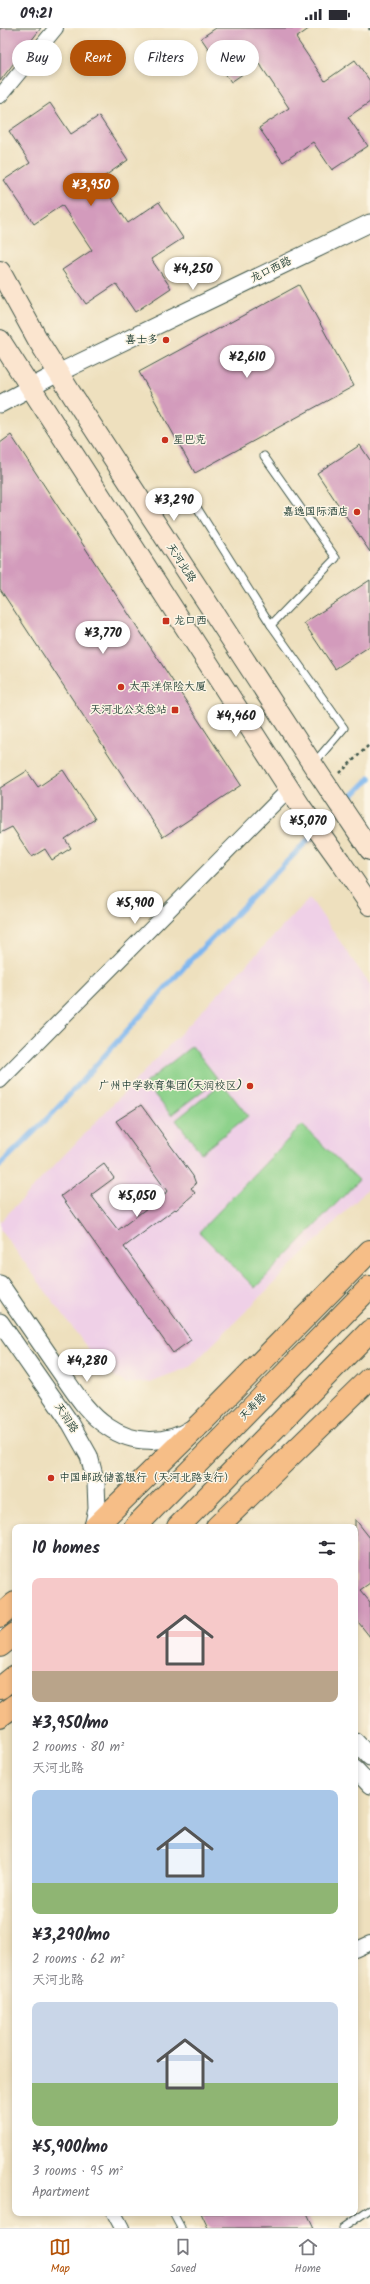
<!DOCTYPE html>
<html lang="en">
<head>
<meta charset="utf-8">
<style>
	body { margin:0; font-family:Kalam,"LXGW WenKai TC",sans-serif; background:#f2f2f3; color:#2b2b33; height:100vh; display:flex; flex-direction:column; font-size:15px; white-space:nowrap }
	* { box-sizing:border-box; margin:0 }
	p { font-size:13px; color:#7c7c81 }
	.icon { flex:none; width:22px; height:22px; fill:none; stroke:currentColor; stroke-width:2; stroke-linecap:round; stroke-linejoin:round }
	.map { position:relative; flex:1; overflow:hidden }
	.details { position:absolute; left:12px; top:1496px; width:346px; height:692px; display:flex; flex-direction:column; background:#fff; border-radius:8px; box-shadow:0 2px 6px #0003 }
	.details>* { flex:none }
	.guide { position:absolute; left:12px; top:12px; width:346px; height:36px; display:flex; gap:8px }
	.price { position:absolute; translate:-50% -34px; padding:0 9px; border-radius:14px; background:#fff; color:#222; font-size:13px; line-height:26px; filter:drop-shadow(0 1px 2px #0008) }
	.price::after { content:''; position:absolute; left:50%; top:24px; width:12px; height:9px; margin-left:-6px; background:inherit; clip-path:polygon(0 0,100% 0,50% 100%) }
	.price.selected { background:#b45309; color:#fff }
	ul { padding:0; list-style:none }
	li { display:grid; align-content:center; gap:8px; height:212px; padding:0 20px }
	li span { display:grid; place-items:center; height:124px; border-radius:8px; color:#555 }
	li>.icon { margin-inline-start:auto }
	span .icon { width:72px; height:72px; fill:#fffc; stroke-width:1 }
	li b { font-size:17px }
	h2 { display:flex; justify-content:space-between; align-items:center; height:48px; padding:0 20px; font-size:17px }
	.pill { padding:0 14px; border-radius:18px; background:#fff; box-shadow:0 2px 6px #0003; font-size:14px; line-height:36px }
	.pill.selected { background:#b45309; color:#fff }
	.status { display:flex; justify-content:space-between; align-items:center; height:28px; padding:0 20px; background:#fff; direction:ltr }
	.status svg { height:11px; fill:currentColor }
	.dock { display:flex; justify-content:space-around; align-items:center; height:56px; border-top:1px solid #e1e1e2; background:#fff; font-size:11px; color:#7c7c81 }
	.dock a { display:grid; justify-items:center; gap:2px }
	.dock .selected { color:#b45309 }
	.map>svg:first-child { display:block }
	.built { fill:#efd0e7 }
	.green { fill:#8dd28b; stroke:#568860 }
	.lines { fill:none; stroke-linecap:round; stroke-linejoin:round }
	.stream { stroke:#7fb7ef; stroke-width:5.5 }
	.building { fill:#d39bbc }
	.service-casing { stroke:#3e5549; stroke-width:9 }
	.minor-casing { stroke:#3e5549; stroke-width:16 }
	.tertiary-casing { stroke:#3e5549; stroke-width:19 }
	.secondary-casing { stroke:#3e5549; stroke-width:22 }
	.trunk-casing { stroke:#3e5549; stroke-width:24 }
	.path { stroke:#3e5549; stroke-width:2.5; stroke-dasharray:3 3; stroke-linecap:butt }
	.service { stroke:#fff; stroke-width:7 }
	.minor { stroke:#fff; stroke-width:14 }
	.tertiary { stroke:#fff; stroke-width:17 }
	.secondary { stroke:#fbe5cf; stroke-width:20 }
	.trunk { stroke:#f6be87; stroke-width:22 }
	.secondary-bridge-casing { stroke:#3e5549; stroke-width:22; stroke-linecap:butt }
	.secondary-bridge { stroke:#fbe5cf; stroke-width:20 }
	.poi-dot { fill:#c8321e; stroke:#fcf5e5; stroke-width:1.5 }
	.labels { text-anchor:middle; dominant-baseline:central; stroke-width:3; stroke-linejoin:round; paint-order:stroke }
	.street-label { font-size:11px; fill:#1f3d34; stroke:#fcf5e5 }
	.poi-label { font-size:11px; fill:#1f3d34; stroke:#fcf5e5; text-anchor:end }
</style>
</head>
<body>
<div class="status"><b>09:21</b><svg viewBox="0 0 49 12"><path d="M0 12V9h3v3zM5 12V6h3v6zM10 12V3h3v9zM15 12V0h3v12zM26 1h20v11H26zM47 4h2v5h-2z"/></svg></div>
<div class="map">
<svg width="370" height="2200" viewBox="0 0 370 2200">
	<rect width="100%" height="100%" fill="#fcf5e5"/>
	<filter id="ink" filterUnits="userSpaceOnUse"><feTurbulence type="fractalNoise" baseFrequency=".025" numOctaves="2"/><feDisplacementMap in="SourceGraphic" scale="8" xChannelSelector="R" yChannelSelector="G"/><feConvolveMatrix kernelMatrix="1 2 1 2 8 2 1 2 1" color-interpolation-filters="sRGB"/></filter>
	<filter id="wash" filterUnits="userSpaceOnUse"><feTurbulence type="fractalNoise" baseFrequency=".012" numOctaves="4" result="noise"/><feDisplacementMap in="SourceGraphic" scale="16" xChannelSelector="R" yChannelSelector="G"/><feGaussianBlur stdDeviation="0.9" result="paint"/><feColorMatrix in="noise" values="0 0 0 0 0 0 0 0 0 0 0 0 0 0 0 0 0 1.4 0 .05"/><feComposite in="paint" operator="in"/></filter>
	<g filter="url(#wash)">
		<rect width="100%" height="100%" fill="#eee0be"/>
		<polygon class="built" points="310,870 370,957 370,1159 190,1339 149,1354 126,1356 102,1340 0,1201 0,1194"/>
		<g class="green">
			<polygon points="192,1018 218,1051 171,1087 145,1055"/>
			<polygon points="222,1055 248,1088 201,1125 176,1092"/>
			<polygon points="302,1097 359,1152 255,1260 199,1204"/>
		</g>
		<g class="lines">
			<g class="stream">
				<polyline points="321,799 370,750"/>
				<polyline points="0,1137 53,1085 187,936 315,805"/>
			</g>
		</g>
		<g id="blocks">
			<g class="building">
				<polygon points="0,0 41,0 0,53"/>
				<polygon points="216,0 310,0 296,10 325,53 355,32 370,53 370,74 348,89 368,118 332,142 313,114 283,134 259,100 289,80 259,35 231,54 201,10"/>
				<polygon points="50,75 71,106 99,88 128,132 99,152 128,195 159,174 183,210 151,231 171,260 135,284 116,256 86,276 62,242 92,222 62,177 34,196 4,152 30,135 9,103"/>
				<polygon points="299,257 354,358 195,445 139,344"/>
				<polygon points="11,407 241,757 163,809 0,561 0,415"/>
				<polygon points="360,417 370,432 370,524 317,445"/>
				<polygon points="370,552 370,618 335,641 304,595"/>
				<polygon points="63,742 95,791 65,811 71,820 52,832 45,821 32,829 12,799 0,805 0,760 27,743 38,759"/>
				<polygon points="141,1077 193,1148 196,1156 191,1160 195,1165 176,1182 175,1181 124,1219 191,1312 173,1325 61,1168 104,1136 114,1150 91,1167 118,1202 151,1177 157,1177 167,1163 116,1093"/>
				<polygon points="355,1491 370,1510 370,1555 360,1562 370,1574 370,1609 355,1590"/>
				<polygon points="201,2185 307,2185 314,2200 208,2200"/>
			</g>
		</g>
	</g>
	<g filter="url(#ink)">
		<use href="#blocks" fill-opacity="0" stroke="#3e5549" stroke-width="1"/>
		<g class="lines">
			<g class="service-casing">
				<g id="service">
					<polyline points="264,428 336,530 271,597"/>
					<polyline points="191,470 271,597 344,700 314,735"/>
					<polyline points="173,2185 181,2200"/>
					<polyline points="343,2200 370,2181"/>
				</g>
			</g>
			<g class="minor-casing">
				<g id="minor">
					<polyline points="0,68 56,0"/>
					<polyline points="0,1053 289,761"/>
					<polyline points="355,1922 370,1915"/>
					<polyline points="114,2185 122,2200"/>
				</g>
			</g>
			<g class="tertiary-casing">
				<g id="tertiary">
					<polyline points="0,376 58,345 370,195"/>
					<path d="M 0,1256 C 19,1284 38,1311 57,1339 C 72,1360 86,1385 108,1399 C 132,1416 166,1417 191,1401"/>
					<polyline points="0,1294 71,1396 89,1428 96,1455 97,1481 93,1499"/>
					<polyline points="355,1713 370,1729"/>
					<polyline points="355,1741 370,1757"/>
				</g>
			</g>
			<g class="secondary-casing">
				<g id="secondary">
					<polyline points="0,243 39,314 74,370 313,737 370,822"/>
					<polyline points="0,312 301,779"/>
					<polyline points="340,833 370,877"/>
				</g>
			</g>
			<g class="trunk-casing">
				<g id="trunk">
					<polyline points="95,1499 204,1392 370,1223"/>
					<polyline points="135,1499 370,1259"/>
					<polyline points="178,1499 370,1303"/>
					<polyline points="217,1499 370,1350"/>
					<polyline points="0,1588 15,1575"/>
					<polyline points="0,1618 15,1606"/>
					<polyline points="0,1660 15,1648"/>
					<polyline points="0,1688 15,1677"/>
				</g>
			</g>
			<g class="path">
				<polyline points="369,0 370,2"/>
				<polyline points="340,745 370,716"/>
			</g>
			<use href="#service" class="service"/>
			<use href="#minor" class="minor"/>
			<use href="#tertiary" class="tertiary"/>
			<use href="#secondary" class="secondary"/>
			<use href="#trunk" class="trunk"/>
			<g class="secondary-bridge-casing">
				<polyline id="secondary-bridge" points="301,779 340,833"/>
			</g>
			<use href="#secondary-bridge" class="secondary-bridge"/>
		</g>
	</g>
	<g class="poi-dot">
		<circle cx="166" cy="312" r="4"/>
		<circle cx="165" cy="412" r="4"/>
		<circle cx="357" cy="484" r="4"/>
		<rect x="162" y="589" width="8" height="8" rx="2"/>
		<circle cx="121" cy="659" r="4"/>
		<rect x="171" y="678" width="8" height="8" rx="2"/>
		<circle cx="250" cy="1058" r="4"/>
		<circle cx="51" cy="1450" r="4"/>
	</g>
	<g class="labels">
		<g class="street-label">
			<text transform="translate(271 242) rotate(-26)">龙口西路</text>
			<text transform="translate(181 535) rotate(57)">天河北路</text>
			<text transform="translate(253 1379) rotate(-46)">天寿路</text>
			<text transform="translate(66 1390) rotate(57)">天润路</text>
		</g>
		<g class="poi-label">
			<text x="158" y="312">喜士多</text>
			<text x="173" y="412" text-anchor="start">星巴克</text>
			<text x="349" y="484">嘉逸国际酒店</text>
			<text x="174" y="593" text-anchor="start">龙口西</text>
			<text x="129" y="659" text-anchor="start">太平洋保险大厦</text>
			<text x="167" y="682">天河北公交总站</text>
			<text x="242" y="1058">广州中学教育集团(天润校区)</text>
			<text x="59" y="1450" text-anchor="start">中国邮政储蓄银行（天河北路支行）</text>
		</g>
	</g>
</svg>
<b class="price selected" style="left:91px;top:179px">¥3,950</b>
<b class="price" style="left:193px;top:263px">¥4,250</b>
<b class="price" style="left:247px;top:351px">¥2,610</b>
<b class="price" style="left:174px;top:494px">¥3,290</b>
<b class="price" style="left:103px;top:627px">¥3,770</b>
<b class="price" style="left:236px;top:710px">¥4,460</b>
<b class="price" style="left:308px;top:815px">¥5,070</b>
<b class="price" style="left:135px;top:897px">¥5,900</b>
<b class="price" style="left:137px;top:1190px">¥5,050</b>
<b class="price" style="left:87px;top:1355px">¥4,280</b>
<div class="guide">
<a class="pill">Buy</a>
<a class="pill selected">Rent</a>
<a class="pill">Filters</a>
<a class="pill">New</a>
</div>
<section class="details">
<h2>10 homes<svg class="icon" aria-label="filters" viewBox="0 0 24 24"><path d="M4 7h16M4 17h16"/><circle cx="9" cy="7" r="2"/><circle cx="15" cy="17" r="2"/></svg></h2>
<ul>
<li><span style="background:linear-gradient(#f6c9c9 75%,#b9a48a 0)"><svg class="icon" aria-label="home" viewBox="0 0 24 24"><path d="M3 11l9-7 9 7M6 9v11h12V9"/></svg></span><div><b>¥3,950/mo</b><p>2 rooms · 80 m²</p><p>天河北路</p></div></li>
<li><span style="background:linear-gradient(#a9c7e8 75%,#8fb573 0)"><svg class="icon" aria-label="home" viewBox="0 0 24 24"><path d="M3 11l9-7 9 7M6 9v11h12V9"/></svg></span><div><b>¥3,290/mo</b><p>2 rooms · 62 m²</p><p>天河北路</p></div></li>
<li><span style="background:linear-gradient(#c9d6e8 65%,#8fb573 0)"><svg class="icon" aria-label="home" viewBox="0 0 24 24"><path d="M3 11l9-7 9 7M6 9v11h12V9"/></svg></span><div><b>¥5,900/mo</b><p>3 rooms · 95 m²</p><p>Apartment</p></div></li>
</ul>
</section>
</div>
<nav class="dock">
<a class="selected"><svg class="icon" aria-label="map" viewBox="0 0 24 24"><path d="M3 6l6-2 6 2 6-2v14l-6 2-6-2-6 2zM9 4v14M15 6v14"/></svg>Map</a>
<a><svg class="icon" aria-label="saved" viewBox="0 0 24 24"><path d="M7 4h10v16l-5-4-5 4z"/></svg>Saved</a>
<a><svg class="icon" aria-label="home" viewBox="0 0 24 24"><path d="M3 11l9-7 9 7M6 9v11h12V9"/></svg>Home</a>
</nav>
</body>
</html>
